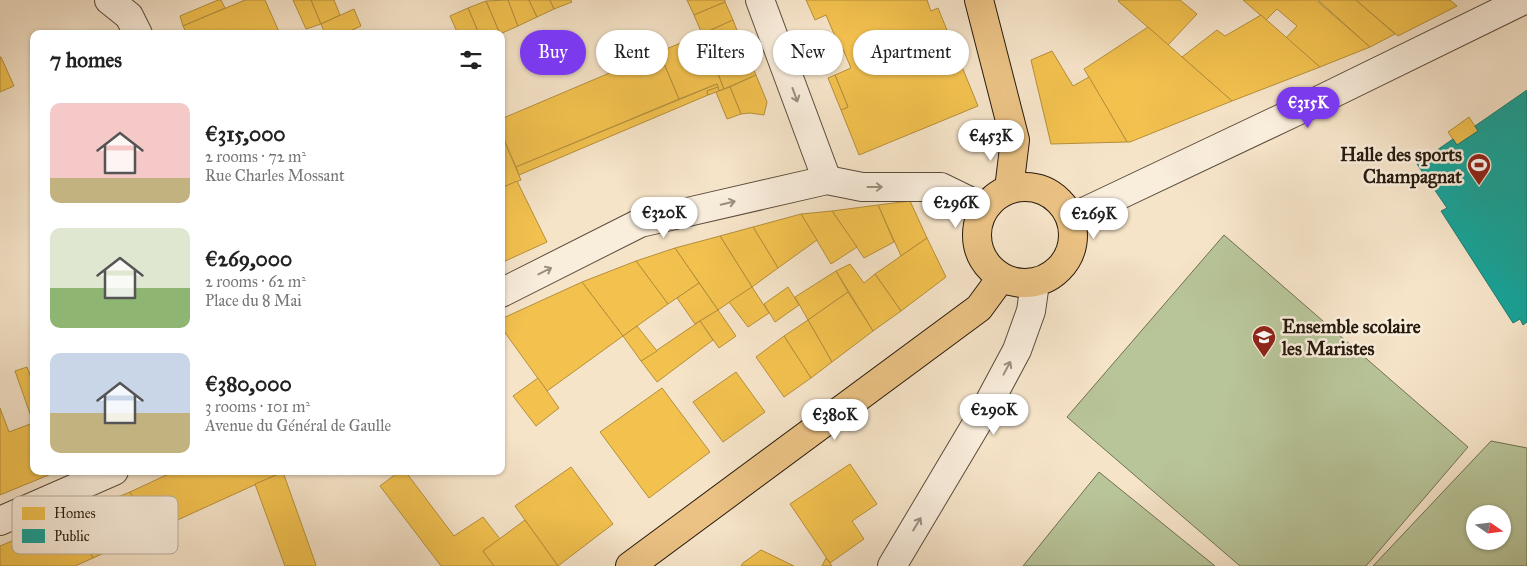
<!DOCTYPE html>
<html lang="en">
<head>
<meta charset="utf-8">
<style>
	body { margin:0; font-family:"IM FELL Great Primer",serif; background:#f6f6f6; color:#222; height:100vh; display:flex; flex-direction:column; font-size:19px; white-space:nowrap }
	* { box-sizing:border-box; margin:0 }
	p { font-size:16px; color:#767676 }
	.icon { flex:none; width:28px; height:28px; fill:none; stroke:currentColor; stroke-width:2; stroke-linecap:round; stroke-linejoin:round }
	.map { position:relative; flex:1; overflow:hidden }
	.drawer { position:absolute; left:30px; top:30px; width:475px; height:445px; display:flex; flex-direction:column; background:#fff; border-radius:10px; box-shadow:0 1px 4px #0004 }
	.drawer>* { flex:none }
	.banner { position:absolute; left:520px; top:30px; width:475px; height:45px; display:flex; gap:10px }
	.needle { width:32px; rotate:104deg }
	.tools { position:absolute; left:1466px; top:505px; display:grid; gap:10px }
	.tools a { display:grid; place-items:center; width:45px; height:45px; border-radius:50%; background:#fff; box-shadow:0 1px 4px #0004; font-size:25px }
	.price { position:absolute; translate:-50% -42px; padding:0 11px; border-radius:18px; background:#fff; color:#222; font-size:16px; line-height:32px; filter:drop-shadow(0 1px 2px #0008) }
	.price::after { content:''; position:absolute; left:50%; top:30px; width:15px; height:11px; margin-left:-8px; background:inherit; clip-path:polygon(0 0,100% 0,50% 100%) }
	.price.selected { background:#7c3aed; color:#fff }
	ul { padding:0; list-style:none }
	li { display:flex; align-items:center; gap:15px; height:125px; padding:0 20px }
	li span { display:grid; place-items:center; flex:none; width:140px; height:100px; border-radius:10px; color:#555 }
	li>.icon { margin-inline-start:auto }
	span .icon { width:60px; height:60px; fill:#fffc; stroke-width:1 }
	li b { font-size:21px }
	h2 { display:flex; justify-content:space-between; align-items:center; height:60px; padding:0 20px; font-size:21px }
	.chip { padding:0 18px; border-radius:22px; background:#fff; box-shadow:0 1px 4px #0004; font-size:18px; line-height:45px }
	.chip.selected { background:#7c3aed; color:#fff }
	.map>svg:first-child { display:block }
	.green { fill:#b8c599; stroke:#6f7052; fill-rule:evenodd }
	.homes { fill:#f2c14e; stroke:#b58f3a }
	.public { fill:#17a398; stroke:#1c7a6e }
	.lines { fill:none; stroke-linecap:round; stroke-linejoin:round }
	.minor-casing { stroke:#5a4c3b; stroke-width:30 }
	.major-casing { stroke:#261a0c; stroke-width:30 }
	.minor { stroke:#f9eddc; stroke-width:28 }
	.major { stroke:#ebc284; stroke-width:28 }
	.oneway { stroke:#9a8e7e }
	.labels { text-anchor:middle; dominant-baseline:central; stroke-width:5; stroke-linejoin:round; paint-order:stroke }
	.poi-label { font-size:19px; font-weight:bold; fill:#261a0c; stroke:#f9eddc; text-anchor:end }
	.key { fill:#f9eddc; stroke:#baae9e; stroke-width:1 }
	.key-label { font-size:14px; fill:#261a0c }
</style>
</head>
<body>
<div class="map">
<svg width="1527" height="566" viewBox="0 0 1527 566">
	<rect width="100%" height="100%" fill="#f6e4c9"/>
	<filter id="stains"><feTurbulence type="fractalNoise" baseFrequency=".004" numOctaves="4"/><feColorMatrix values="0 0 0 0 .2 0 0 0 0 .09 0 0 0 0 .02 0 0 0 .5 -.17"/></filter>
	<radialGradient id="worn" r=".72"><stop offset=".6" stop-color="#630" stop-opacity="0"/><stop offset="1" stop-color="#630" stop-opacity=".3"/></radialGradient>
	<g class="green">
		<polygon points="1224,235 1468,447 1366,566 1240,566 1067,417"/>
		<path d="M 1491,441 L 1527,448 L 1527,566 L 1373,566 ZM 1475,514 L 1502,514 L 1502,541 L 1475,541 Z"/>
		<polygon points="1099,472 1215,566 1023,566"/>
	</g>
	<g class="homes">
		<polygon points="218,0 221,0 225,8 183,26 180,16"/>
		<polygon points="245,0 265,0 280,34 187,34 183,26"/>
		<polygon points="293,0 311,0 321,24 306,29"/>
		<polygon points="311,0 334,0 340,15 321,24"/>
		<polygon points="508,0 518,26 500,34 486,1"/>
		<polygon points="508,0 529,0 537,17 518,26"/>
		<polygon points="529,0 550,0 554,9 537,17"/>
		<polygon points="550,0 571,0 572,2 554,9"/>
		<polygon points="687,0 725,0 725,2 694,15"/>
		<polygon points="806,0 927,0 931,11 938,8 978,106 859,155 841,110 848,107 835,75 851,68 842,47 840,48 826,15 815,20"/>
		<polygon points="1119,0 1180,0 1197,14 1168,45 1118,1"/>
		<polygon points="1243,0 1316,0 1370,47 1320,67 1286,38 1297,26 1277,9 1266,20"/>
		<polygon points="1318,0 1356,0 1395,34 1370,47"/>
		<polygon points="1356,0 1450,0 1457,6 1398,36"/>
		<polygon points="486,1 500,34 479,34 468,8"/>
		<polygon points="725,2 733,20 702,34 694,15"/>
		<polygon points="468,8 479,34 458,34 450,16"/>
		<polygon points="354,9 361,26 344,34 325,34 321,24"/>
		<polygon points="1261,15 1320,67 1232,101 1182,57 1217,30 1225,36"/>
		<polygon points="733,20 740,38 709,51 702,34"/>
		<polygon points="1148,27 1232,101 1130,142 1127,142 1084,69"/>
		<polygon points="702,34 724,89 719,91 717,84 679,99 659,52"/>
		<polygon points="740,38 747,55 716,68 709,51"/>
		<polygon points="1052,51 1073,86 1089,77 1127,142 1051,144 1031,60"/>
		<polygon points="659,52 679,99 516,167 501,133 501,119"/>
		<polygon points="747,55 756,75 724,89 716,68"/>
		<polygon points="0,57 1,57 14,86 0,92"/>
		<polygon points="756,75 767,102 764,115 750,113 741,114 730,87"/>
		<polygon points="835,75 848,107 841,110 828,78"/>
		<polygon points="717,84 718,87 707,91 708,95 519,175 516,167"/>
		<polygon points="718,87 719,91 708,95 707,91"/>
		<polygon points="730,87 741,114 727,119 716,92"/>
		<polygon points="1469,117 1478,131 1457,145 1448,132"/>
		<polygon points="501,133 521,180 501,188"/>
		<polygon points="517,181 547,242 501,263 501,188"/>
		<polygon points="910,201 927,238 901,256 878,205"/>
		<polygon points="878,205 894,242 864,258 832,211"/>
		<polygon points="832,211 857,247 831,264 801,214"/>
		<polygon points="801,214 817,240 778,268 753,227"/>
		<polygon points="753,227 778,268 752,287 720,236"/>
		<polygon points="720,236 752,287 718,310 675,248"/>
		<polygon points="927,238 946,277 901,311 875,274"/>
		<polygon points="675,248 699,283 668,304 636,261"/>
		<polygon points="636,261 668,304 623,336 582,282"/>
		<polygon points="850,264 864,283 875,274 901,311 873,331 836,271"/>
		<polygon points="836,271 848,292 808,320 795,297"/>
		<polygon points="582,282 623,336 547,391 501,327 501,319"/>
		<polygon points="699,283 718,310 695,324 677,298"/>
		<polygon points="752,287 769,313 748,327 729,302"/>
		<polygon points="788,287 799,305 775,322 764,304"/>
		<polygon points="848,292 873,331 832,362 808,320"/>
		<polygon points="718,310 736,336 719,348 700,321"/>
		<polygon points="808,320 832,362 811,378 784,336"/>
		<polygon points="700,321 713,340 657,382 641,361"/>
		<polygon points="637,326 657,351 641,361 623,336"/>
		<polygon points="784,336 811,378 784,397 756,357"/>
		<polygon points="27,367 34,385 34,425 15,371"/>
		<polygon points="736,372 765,412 723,442 693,402"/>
		<polygon points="538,378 559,408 536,426 513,396"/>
		<polygon points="662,388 710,452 649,498 600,432"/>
		<polygon points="0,408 9,432 33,423 34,471 50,471 51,474 0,495"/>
		<polygon points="850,464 877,504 852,521 864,539 830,563 790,504"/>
		<polygon points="571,467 613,524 558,566 515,506"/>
		<polygon points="175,471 283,471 283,472 151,532 130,492"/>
		<polygon points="400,471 405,471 454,536 483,517 500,539 483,551 494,566 441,566 380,486"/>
		<polygon points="283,472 316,565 315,566 285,566 255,484"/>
		<polygon points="130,492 151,532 93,558 69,517"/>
		<polygon points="69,517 93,558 75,566 0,566 0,546"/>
		<polygon points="525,520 558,566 494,566 483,551"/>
		<polygon points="761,550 794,566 741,566 743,563"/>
		<polygon points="826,558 830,563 832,566 822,566"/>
	</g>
	<polygon class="public" points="1527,90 1527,322 1523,325 1520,319 1513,323 1441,211 1447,208 1417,164 1453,139 1457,145 1478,131 1475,126"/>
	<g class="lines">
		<g class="minor-casing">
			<g id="minor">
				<polyline points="109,0 129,16 138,34"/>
				<polyline points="760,0 827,180"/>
				<polyline points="1071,218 1297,111 1524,0"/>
				<polyline points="501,293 640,223 827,180 862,187 941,187 984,208"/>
				<polyline points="0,521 114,471"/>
				<polyline points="892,566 986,408 1017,350 1031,311 1035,283"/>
			</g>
		</g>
		<g class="major-casing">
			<g id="major">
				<polyline points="979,0 1015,140 1009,189"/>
				<circle cx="1025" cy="235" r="48"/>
				<polyline points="630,566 979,308 1001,278"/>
			</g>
		</g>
		<use href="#minor" class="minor"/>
		<use href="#major" class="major"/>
	</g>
	<defs><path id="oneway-shaft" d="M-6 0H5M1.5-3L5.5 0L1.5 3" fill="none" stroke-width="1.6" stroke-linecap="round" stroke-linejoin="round" transform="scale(1.25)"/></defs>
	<g class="oneway">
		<use href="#oneway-shaft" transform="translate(795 95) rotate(70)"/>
		<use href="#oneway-shaft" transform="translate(875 187)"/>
		<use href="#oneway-shaft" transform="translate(728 203) rotate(-13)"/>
		<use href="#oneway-shaft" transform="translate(545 271) rotate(-27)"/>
		<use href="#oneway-shaft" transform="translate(1007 368) rotate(-62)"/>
		<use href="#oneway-shaft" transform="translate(917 524) rotate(-59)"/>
	</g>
	<defs>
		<g id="stadium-pin" transform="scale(1.25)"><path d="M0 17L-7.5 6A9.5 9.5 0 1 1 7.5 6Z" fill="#8f2418" stroke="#f9eddc"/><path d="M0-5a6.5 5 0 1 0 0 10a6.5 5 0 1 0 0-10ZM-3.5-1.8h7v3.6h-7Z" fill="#fff"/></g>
		<g id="school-pin" transform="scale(1.25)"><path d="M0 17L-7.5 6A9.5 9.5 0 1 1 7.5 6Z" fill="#8f2418" stroke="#f9eddc"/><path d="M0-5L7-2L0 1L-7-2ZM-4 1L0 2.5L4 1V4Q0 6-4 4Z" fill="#fff"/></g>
	</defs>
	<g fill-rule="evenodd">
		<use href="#stadium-pin" x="1479" y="165"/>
		<use href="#school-pin" x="1264" y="337"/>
	</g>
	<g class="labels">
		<g class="poi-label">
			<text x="1462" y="154">Halle des sports<tspan x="1462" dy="22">Champagnat</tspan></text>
			<text x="1282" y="326" text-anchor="start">Ensemble scolaire<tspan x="1282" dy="22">les Maristes</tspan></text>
		</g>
	</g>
	<rect x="12" y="496" width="166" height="58" rx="8" class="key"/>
	<rect x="22" y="507" width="23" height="13" fill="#f2c14e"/>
	<rect x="22" y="529" width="23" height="14" fill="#17a398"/>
	<g class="key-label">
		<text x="54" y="518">Homes</text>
		<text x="54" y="541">Public</text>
	</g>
	<rect width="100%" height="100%" filter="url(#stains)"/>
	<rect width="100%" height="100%" fill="url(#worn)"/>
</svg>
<div class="tools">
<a><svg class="needle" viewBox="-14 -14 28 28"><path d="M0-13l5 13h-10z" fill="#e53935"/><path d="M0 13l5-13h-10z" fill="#767676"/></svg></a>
</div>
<b class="price selected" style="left:1308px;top:129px">€315K</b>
<b class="price" style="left:991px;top:162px">€453K</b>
<b class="price" style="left:956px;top:229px">€296K</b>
<b class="price" style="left:664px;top:239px">€320K</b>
<b class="price" style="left:1094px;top:240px">€269K</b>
<b class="price" style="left:994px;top:436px">€290K</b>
<b class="price" style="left:835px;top:441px">€380K</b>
<div class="banner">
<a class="chip selected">Buy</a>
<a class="chip">Rent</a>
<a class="chip">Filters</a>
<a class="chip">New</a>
<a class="chip">Apartment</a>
</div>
<section class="drawer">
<h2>7 homes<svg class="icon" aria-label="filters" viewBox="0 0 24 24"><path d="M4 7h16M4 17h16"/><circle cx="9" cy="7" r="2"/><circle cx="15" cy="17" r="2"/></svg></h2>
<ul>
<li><span style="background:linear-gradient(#f6c9c9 75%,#c2b280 0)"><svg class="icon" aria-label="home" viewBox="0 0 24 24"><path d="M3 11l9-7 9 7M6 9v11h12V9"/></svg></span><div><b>€315,000</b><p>2 rooms · 72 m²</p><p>Rue Charles Mossant</p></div></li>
<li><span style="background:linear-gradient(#dfe7d0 60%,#8fb573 0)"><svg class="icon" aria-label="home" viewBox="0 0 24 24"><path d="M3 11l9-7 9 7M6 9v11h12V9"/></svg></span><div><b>€269,000</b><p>2 rooms · 62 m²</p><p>Place du 8 Mai</p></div></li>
<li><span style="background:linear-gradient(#c9d6e8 60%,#c2b280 0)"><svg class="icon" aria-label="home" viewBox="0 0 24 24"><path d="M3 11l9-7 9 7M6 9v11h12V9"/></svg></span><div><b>€380,000</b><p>3 rooms · 101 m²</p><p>Avenue du Général de Gaulle</p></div></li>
</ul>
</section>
</div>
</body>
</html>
